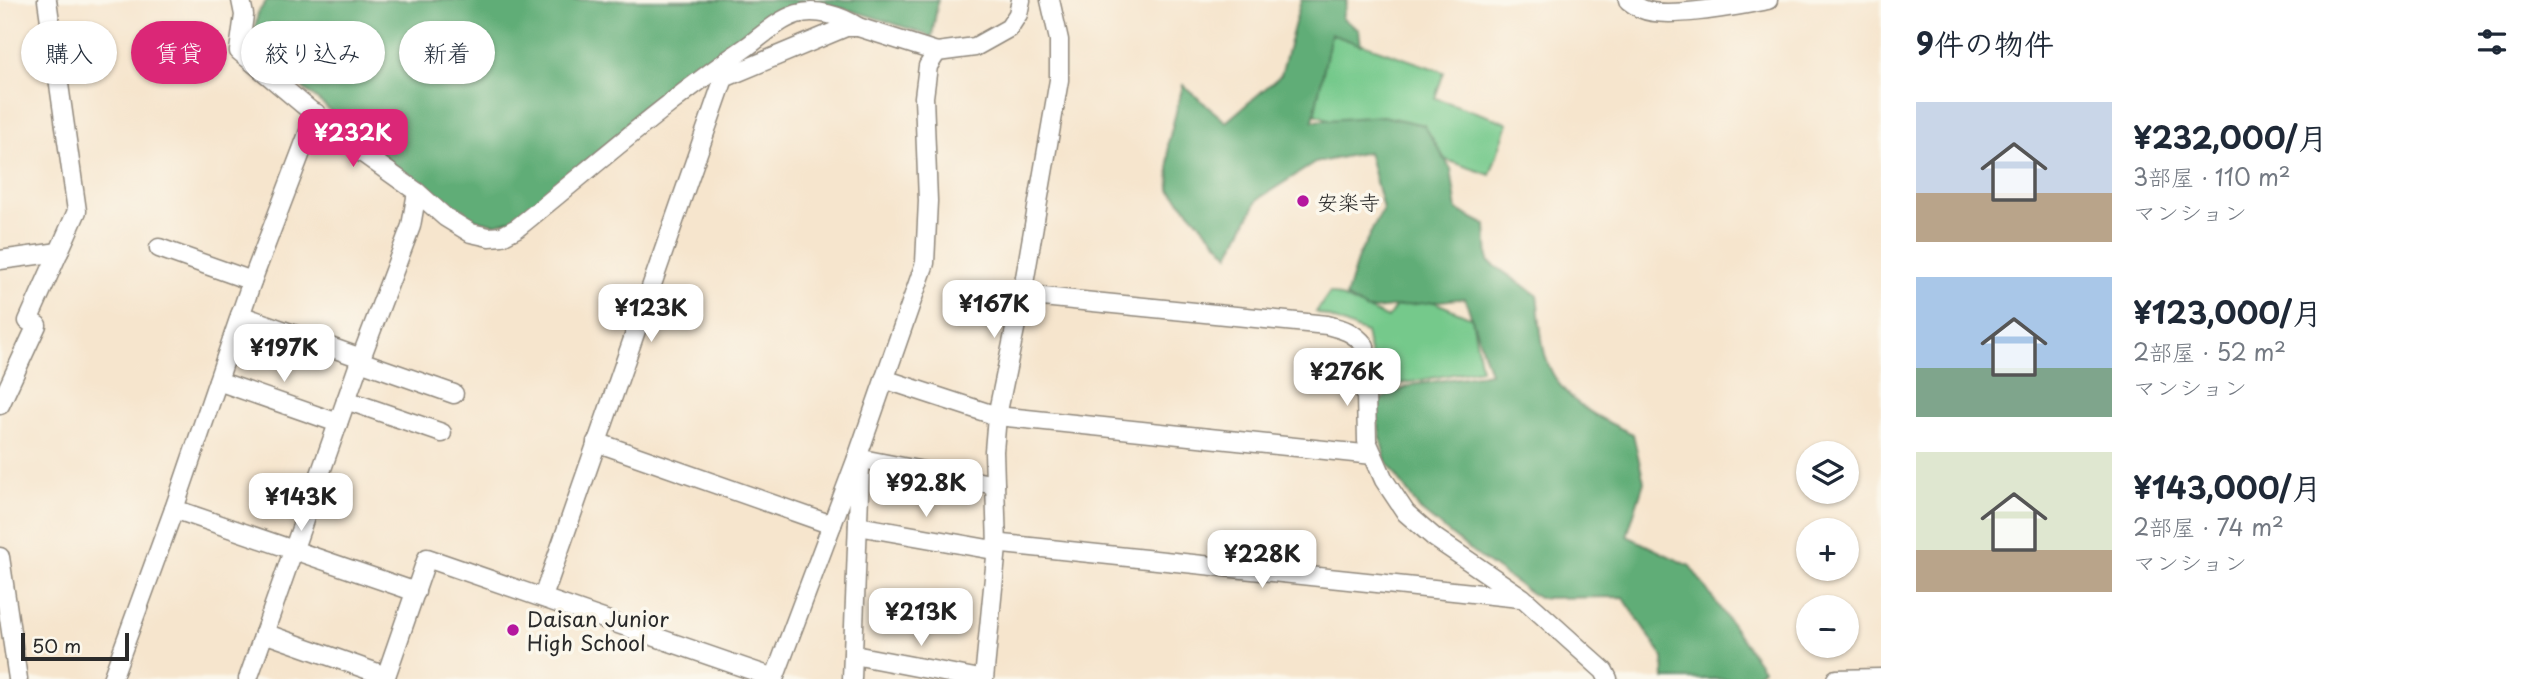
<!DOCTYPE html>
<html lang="ja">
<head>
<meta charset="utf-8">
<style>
	body { margin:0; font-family:"Playpen Sans","Klee One",sans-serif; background:#f2f2f3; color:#1f2937; height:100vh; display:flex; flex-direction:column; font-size:26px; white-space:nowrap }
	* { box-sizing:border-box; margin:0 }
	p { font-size:23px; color:#747a83 }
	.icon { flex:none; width:38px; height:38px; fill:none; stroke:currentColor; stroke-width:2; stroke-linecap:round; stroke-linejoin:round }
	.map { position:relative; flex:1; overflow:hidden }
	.sheet { display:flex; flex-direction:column; background:#fff; width:665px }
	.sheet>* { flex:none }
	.banner { position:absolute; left:21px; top:21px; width:665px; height:63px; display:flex; gap:14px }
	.fabs { position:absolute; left:1796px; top:441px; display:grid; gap:14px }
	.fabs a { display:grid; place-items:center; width:63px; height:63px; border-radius:50%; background:#fff; box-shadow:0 2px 5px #0004; font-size:35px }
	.scale { position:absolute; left:21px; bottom:18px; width:108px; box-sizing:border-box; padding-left:7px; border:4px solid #2b2b2b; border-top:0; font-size:19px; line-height:24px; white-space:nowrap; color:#2b2b2b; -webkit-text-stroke:5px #fbf7ec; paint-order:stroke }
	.price { position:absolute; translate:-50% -60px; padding:0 16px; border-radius:14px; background:#fff; color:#222; font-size:23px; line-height:46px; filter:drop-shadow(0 2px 4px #0008) }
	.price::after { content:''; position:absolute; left:50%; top:42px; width:21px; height:16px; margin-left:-10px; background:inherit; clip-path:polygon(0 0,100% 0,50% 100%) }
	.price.on { background:#db2777; color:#fff }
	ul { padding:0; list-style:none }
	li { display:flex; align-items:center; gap:21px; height:175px; padding:0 35px }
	li span { display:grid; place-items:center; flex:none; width:196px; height:140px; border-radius:0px; color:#555 }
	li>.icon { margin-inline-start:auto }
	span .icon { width:84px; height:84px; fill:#fffc; stroke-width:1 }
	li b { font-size:30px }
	h2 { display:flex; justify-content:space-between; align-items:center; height:84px; padding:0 35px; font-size:30px }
	.tag { padding:0 24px; border-radius:32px; background:#fff; box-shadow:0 2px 5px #0004; font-size:24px; line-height:63px }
	.tag.on { background:#db2777; color:#fff }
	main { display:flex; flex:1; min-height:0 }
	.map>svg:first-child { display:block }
	.green { fill:#75c98b; stroke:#507a5b; stroke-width:2 }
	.forest { fill:#60ad77; stroke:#466c51; stroke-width:2 }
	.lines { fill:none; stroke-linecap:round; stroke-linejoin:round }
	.minor-casing { stroke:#90887c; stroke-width:21 }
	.minor { stroke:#fff; stroke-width:18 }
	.poi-dot { fill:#b5179e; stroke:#fbf7ec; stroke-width:2.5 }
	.labels { text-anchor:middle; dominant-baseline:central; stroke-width:7; stroke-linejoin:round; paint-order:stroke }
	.poi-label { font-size:21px; fill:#2b2b2b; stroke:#fbf7ec; text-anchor:start }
</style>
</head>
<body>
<main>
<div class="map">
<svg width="1881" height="679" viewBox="0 0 1881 679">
	<rect width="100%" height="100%" fill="#fbf7ec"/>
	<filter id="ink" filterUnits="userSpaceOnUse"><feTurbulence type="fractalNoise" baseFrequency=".0143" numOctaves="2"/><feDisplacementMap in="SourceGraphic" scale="14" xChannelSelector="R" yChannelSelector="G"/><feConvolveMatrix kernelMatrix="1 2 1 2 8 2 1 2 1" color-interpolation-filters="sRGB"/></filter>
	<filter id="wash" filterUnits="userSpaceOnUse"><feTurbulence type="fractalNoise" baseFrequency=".00686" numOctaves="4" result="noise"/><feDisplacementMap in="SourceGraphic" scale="28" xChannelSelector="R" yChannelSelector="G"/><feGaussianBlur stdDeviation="1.57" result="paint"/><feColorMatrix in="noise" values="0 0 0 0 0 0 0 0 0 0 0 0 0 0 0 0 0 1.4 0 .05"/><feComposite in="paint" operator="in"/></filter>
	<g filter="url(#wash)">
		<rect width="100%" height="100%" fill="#f6e5cd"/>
		<g class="green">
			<polygon points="1331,33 1444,72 1435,98 1508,123 1490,175 1305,111"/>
			<polygon points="1406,290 1472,318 1481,369 1378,388 1366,333 1316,312 1330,292 1388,318"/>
		</g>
		<g class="forest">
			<path d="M 267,0 L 938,0 L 932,37 C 902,26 829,0 799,3 C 792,5 785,9 779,13 L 513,219 L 495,224 L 477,220 L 446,207 L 361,141 L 325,106 L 251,45 L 258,13 Z"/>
			<path d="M 1301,0 L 1347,0 L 1342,18 L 1359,30 L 1361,45 L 1331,34 L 1313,121 L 1383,116 L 1424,125 L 1451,169 L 1457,210 L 1486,225 L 1488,261 L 1537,295 C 1540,316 1540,341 1547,361 C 1561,400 1597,418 1633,434 L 1644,482 L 1627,536 L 1690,566 L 1763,669 L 1751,679 L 1664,679 L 1663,657 L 1623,597 L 1538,598 L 1478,556 L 1420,510 L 1385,459 L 1374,402 L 1412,385 L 1490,373 L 1465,298 L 1367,310 L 1346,297 L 1358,257 L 1383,209 L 1368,152 L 1315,163 L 1258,199 L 1229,255 L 1170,190 L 1168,143 L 1183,85 L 1226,122 L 1281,75 Z"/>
		</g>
	</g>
	<g filter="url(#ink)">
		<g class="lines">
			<g class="minor-casing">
				<g id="minor">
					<path d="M 241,0 L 244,15 L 239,51 L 354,147 L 417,192 L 445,217 L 471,233 L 489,237 L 502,236 L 517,228 C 593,167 667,101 748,46 C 763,35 778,20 797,14 C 816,8 842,16 858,27"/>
					<path d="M 1628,0 C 1632,3 1637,7 1642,9 C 1665,20 1741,5 1768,0"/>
					<polyline points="159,248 252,281"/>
					<polyline points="0,260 59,252"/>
					<path d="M 1022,295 L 1327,325 C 1343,329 1354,332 1365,346 L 1367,441 L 1384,480 L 1406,513 L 1435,538 L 1523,598 L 1604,671 L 1608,679"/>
					<polyline points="240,315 361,358"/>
					<polyline points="360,361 454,394"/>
					<polyline points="884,379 997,416 1373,455"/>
					<polyline points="218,381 338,423"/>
					<polyline points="346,400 442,433"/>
					<polyline points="0,405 37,325 28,321 77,211 47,0"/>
					<polyline points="596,442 832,525"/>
					<polyline points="174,509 416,592"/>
					<polyline points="858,526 988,549 1003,544 1520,598"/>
					<polyline points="0,557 18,679"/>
					<polyline points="543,597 724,78 846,27 858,27 937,52 975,47 1009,28 1018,14 1021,0"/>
					<polyline points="264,633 386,676"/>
					<polyline points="854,655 980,679"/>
					<polyline points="112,679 174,509 252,281 316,113"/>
					<polyline points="248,679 361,358 411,226 417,192"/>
					<polyline points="385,679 427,558 774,678"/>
					<polyline points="774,679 857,458 925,263 928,201 924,97 928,66 937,52"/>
					<polyline points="852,679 860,468 857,458 995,485"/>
					<polyline points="984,679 997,547 994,451 997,416 1022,295 1059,80 1059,40 1050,0"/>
					<polyline points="1836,679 1881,678"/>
				</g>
			</g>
			<use href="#minor" class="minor"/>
		</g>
	</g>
	<g class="poi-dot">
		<circle cx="1303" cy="201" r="7"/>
		<circle cx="513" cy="630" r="7"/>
	</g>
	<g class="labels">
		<g class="poi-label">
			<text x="1317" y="201">安楽寺</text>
			<text x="527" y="618">Daisan Junior<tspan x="527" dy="24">High School</tspan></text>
		</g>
	</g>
</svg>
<div class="fabs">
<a><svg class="icon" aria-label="layers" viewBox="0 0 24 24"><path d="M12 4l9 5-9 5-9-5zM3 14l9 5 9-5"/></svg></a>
<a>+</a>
<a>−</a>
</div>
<div class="scale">50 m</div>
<b class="price on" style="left:353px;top:169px">¥232K</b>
<b class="price" style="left:994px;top:340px">¥167K</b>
<b class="price" style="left:651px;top:344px">¥123K</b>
<b class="price" style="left:284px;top:384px">¥197K</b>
<b class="price" style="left:1347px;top:408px">¥276K</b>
<b class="price" style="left:926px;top:519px">¥92.8K</b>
<b class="price" style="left:301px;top:533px">¥143K</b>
<b class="price" style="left:1262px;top:590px">¥228K</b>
<b class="price" style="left:921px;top:648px">¥213K</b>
<div class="banner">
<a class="tag">購入</a>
<a class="tag on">賃貸</a>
<a class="tag">絞り込み</a>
<a class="tag">新着</a>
</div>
</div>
<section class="sheet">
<h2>9件の物件<svg class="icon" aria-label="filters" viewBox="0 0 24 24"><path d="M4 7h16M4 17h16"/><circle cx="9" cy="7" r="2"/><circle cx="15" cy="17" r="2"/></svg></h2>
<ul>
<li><span style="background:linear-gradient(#c9d6e8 65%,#b9a48a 0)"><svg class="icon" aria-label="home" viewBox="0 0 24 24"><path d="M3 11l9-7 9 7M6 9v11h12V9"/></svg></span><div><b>¥232,000/月</b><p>3部屋 · 110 m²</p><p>マンション</p></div></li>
<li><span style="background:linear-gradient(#a9c7e8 65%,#7fa58c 0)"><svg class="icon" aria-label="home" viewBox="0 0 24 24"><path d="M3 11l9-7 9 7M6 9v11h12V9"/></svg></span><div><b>¥123,000/月</b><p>2部屋 · 52 m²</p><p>マンション</p></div></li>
<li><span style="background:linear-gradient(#dfe7d0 70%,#b9a48a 0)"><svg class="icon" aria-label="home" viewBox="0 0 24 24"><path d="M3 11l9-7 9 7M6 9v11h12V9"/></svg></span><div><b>¥143,000/月</b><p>2部屋 · 74 m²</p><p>マンション</p></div></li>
</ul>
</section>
</main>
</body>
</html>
